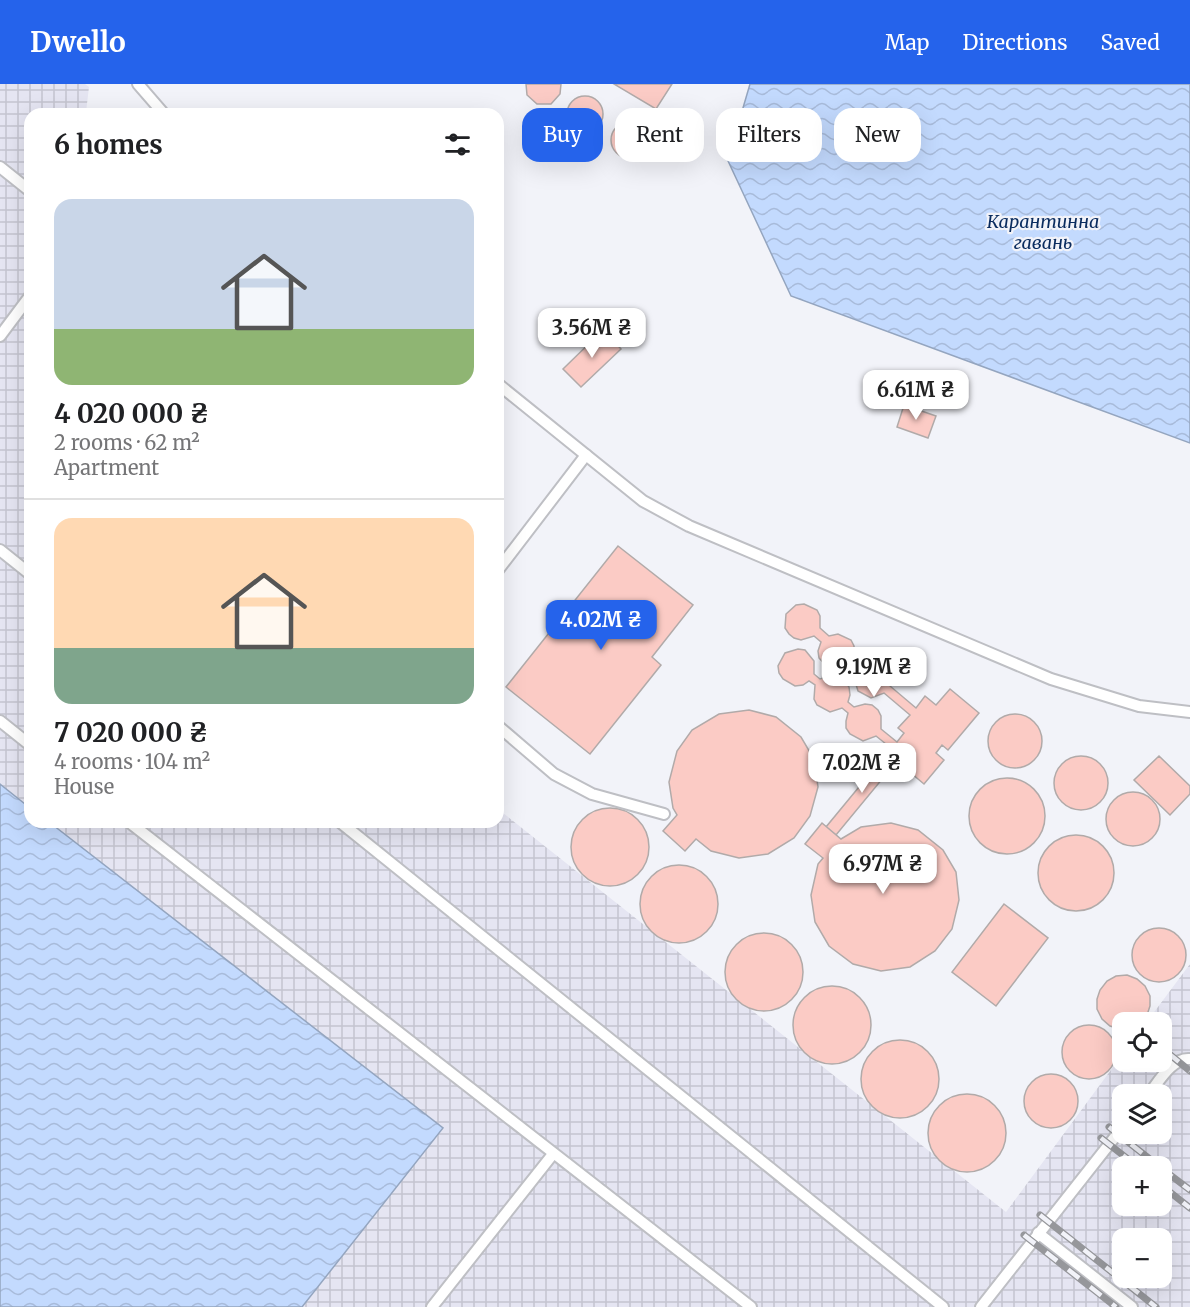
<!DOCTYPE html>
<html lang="en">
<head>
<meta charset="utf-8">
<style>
	body { margin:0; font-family:Merriweather,serif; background:#f6f6f6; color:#202124; height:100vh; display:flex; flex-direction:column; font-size:22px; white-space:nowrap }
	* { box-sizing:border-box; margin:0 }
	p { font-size:20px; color:#757577 }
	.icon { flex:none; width:33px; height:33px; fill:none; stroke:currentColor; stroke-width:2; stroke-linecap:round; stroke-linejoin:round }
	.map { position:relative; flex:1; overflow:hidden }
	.panel { position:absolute; left:24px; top:24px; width:480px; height:720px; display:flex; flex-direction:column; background:#fff; border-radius:18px; box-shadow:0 6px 24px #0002 }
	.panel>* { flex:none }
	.top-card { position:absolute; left:522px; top:24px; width:570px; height:54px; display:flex; gap:12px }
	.controls { position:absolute; left:1112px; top:928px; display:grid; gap:12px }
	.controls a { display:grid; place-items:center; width:60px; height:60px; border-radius:12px; background:#fff; box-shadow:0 6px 24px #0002; font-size:30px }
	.price { position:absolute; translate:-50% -51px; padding:0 14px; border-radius:12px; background:#fff; color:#222; font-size:20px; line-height:39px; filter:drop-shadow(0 2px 3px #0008) }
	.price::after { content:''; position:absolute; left:50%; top:36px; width:18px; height:14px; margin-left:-9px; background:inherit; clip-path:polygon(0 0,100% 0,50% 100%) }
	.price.on { background:#2563eb; color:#fff }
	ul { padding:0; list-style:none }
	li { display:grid; align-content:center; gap:12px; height:318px; padding:0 30px }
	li+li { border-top:2px solid #e0e0e0 }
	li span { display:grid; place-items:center; height:186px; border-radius:18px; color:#555 }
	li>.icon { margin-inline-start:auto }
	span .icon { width:108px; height:108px; fill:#fffc; stroke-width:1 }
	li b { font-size:26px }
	h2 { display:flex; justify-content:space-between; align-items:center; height:72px; padding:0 30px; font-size:26px }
	.tag { padding:0 21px; border-radius:18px; background:#fff; box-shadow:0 6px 24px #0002; font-size:21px; line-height:54px }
	.tag.on { background:#2563eb; color:#fff }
	header { display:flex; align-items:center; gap:36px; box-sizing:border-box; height:84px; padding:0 30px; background:#2563eb; color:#fff }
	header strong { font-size:28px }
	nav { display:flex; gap:33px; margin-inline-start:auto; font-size:21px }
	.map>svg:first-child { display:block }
	.industrial { fill:url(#industrial-grid); fill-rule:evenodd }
	.water { fill:url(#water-waves); stroke:#94a5bf; stroke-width:1.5 }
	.building { fill:#fbcbc5; stroke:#b1aaa9; stroke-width:1.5 }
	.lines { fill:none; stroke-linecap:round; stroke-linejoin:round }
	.lane-casing { stroke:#bebfc4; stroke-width:14 }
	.lane { stroke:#fff; stroke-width:10 }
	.rail-casing { stroke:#96979b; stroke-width:7 }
	.rail { stroke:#f2f3f9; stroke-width:4.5; stroke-dasharray:14; stroke-linecap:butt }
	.labels { text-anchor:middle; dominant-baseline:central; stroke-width:4.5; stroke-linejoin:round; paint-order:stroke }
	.water-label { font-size:18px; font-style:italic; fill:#0a2c5f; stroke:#f2f3f9 }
</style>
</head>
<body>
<header>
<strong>Dwello</strong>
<nav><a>Map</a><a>Directions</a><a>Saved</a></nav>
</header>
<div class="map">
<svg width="1190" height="1223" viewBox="0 0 1190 1223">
	<defs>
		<pattern id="industrial-grid" width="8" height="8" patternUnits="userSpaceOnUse" patternTransform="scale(1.5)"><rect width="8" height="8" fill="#e5e5f2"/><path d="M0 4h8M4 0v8" fill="none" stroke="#c4c4d0"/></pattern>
		<pattern id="water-waves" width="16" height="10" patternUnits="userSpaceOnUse" patternTransform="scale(1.5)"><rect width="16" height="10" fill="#c3dafe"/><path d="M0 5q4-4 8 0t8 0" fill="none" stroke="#a8bbda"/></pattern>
	</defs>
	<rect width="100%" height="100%" fill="#f2f3f9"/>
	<g class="industrial">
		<polygon points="0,0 85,0 89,3 86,28 89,30 30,30 30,724 0,700"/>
		<path d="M 498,725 L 1006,1128 L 1122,971 L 1122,978 L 1161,978 L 1161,939 L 1146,939 L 1190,880 L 1190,1223 L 302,1223 L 443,1044 L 49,738 L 498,738 ZM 1122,1011 L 1161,1011 L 1161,1050 L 1122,1050 ZM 1122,1083 L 1161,1083 L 1161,1122 L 1122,1122 ZM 1122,1155 L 1161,1155 L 1161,1194 L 1122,1194 Z"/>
	</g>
	<g class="water">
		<polygon points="750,0 1190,0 1190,359 791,212 722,64 725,56 733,58"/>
		<polygon points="0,700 30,724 30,738 49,738 443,1044 302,1223 0,1223"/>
	</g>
	<g class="building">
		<polygon points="526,0 561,0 560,10 551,20 537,20 527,11"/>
		<polygon points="614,0 672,0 656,25"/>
		<circle cx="585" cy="30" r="18"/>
		<circle cx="629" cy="56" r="18"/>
		<polygon points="603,246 621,265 581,303 563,285"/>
		<polygon points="904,321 936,332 928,354 897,343"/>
		<polygon points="618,462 693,521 652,573 661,581 590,670 506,603"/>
		<polygon points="804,520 817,526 820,532 820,544 829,552 838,550 851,556 854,562 854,572 863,580 874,577 880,578 886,583 890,589 890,602 916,624 925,612 936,621 950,605 979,629 948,666 942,661 936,669 944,676 924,700 887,669 891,664 876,652 863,657 850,650 846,644 846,637 848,629 842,624 830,628 817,621 814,615 815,601 809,597 803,601 795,602 783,595 779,589 778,582 785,569 798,565 805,566 814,577 814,590 820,595 833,591 845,597 849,603 850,611 848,618 854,623 865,620 872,621 878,626 881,632 881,645 897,658 904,649 898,644 910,631 884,609 871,614 858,607 854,594 856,587 849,581 835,587 828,584 819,574 818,567 821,558 814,552 801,556 794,554 789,550 785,544 786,530 796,521"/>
		<polygon points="749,626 776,633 801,653 814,675 818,703 810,732 794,754 768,770 739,774 711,767 696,755 685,767 663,747 677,731 673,724 669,698 677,667 692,646 719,630"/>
		<circle cx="1015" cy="657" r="27"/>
		<polygon points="887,669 897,677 836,751 826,743"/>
		<polygon points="1159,672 1190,702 1190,710 1170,731 1134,696"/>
		<circle cx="1081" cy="699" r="27"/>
		<circle cx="1007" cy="732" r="38"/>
		<circle cx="1133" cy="735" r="27"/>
		<circle cx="610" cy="763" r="39"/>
		<polygon points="822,739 841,755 861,743 891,739 918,746 943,766 956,788 959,816 952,845 935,867 910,883 881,887 853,880 829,862 815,838 811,811 818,780 823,774 805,760"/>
		<circle cx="1076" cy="789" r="38"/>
		<circle cx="679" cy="820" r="39"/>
		<polygon points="1004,820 1048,854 996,922 952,888"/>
		<circle cx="1159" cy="871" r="27"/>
		<circle cx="764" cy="888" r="39"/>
		<polygon points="1127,891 1137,895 1145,902 1150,912 1150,922 1147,931 1140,939 1122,939 1122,945 1120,945 1110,942 1102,935 1097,925 1097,915 1100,906 1107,897 1116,892"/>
		<circle cx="832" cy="941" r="39"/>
		<circle cx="1089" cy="968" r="27"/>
		<circle cx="900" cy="995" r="39"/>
		<circle cx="1051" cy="1017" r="27"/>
		<circle cx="967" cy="1049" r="39"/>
	</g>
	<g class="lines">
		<g class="lane-casing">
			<g id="lane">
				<polyline points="138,0 164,30"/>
				<polyline points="0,83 30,107"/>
				<polyline points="0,252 30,212"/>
				<polyline points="498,300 643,417 689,442 1051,595 1139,622 1190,628"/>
				<polyline points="0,466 30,490"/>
				<polyline points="498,486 586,371"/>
				<polyline points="0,637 30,661"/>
				<polyline points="498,642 554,690 592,710 664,730"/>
				<polyline points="129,738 751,1223"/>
				<polyline points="340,738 943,1223"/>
				<path d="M 1148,1011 C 1158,999 1172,973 1190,975"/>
				<polyline points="1038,1149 1132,1223"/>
				<polyline points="432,1223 553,1070"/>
				<polyline points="981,1223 1122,1044"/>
			</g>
		</g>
		<use href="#lane" class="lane"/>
		<g class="rail-casing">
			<g id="rail">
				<polyline points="1168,969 1190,987"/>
				<polyline points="1109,1043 1160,1083"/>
				<polyline points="1101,1054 1138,1083"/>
				<polyline points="1161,1084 1190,1106"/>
				<polyline points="1161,1101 1190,1124"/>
				<polyline points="1040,1131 1156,1223"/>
				<polyline points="1024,1151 1116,1223"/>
			</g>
		</g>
		<use href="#rail" class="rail"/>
	</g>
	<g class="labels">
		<g class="water-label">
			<text x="1043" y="137">Карантинна<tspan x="1043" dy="21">гавань</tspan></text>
		</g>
	</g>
</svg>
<div class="controls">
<a><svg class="icon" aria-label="locate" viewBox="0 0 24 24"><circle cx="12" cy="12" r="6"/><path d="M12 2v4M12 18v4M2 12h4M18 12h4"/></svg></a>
<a><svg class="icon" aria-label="layers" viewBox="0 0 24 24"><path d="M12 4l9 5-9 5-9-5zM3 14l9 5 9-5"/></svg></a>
<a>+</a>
<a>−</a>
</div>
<b class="price" style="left:592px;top:275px">3.56M ₴</b>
<b class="price" style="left:916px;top:337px">6.61M ₴</b>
<b class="price on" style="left:601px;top:567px">4.02M ₴</b>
<b class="price" style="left:874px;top:614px">9.19M ₴</b>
<b class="price" style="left:862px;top:710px">7.02M ₴</b>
<b class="price" style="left:883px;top:811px">6.97M ₴</b>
<div class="top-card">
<a class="tag on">Buy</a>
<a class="tag">Rent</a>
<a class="tag">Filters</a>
<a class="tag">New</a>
</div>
<section class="panel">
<h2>6 homes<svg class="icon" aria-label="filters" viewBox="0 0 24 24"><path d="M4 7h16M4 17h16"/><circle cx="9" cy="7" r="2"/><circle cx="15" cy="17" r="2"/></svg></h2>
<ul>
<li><span style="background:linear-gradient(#c9d6e8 70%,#8fb573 0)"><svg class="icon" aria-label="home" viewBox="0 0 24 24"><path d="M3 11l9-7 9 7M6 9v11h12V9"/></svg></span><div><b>4 020 000 ₴</b><p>2 rooms · 62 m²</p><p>Apartment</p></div></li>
<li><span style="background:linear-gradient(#ffd9b3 70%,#7fa58c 0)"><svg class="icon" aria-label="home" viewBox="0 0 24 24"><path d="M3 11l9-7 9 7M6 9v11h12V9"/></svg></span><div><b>7 020 000 ₴</b><p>4 rooms · 104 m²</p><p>House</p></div></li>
</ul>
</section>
</div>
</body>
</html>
